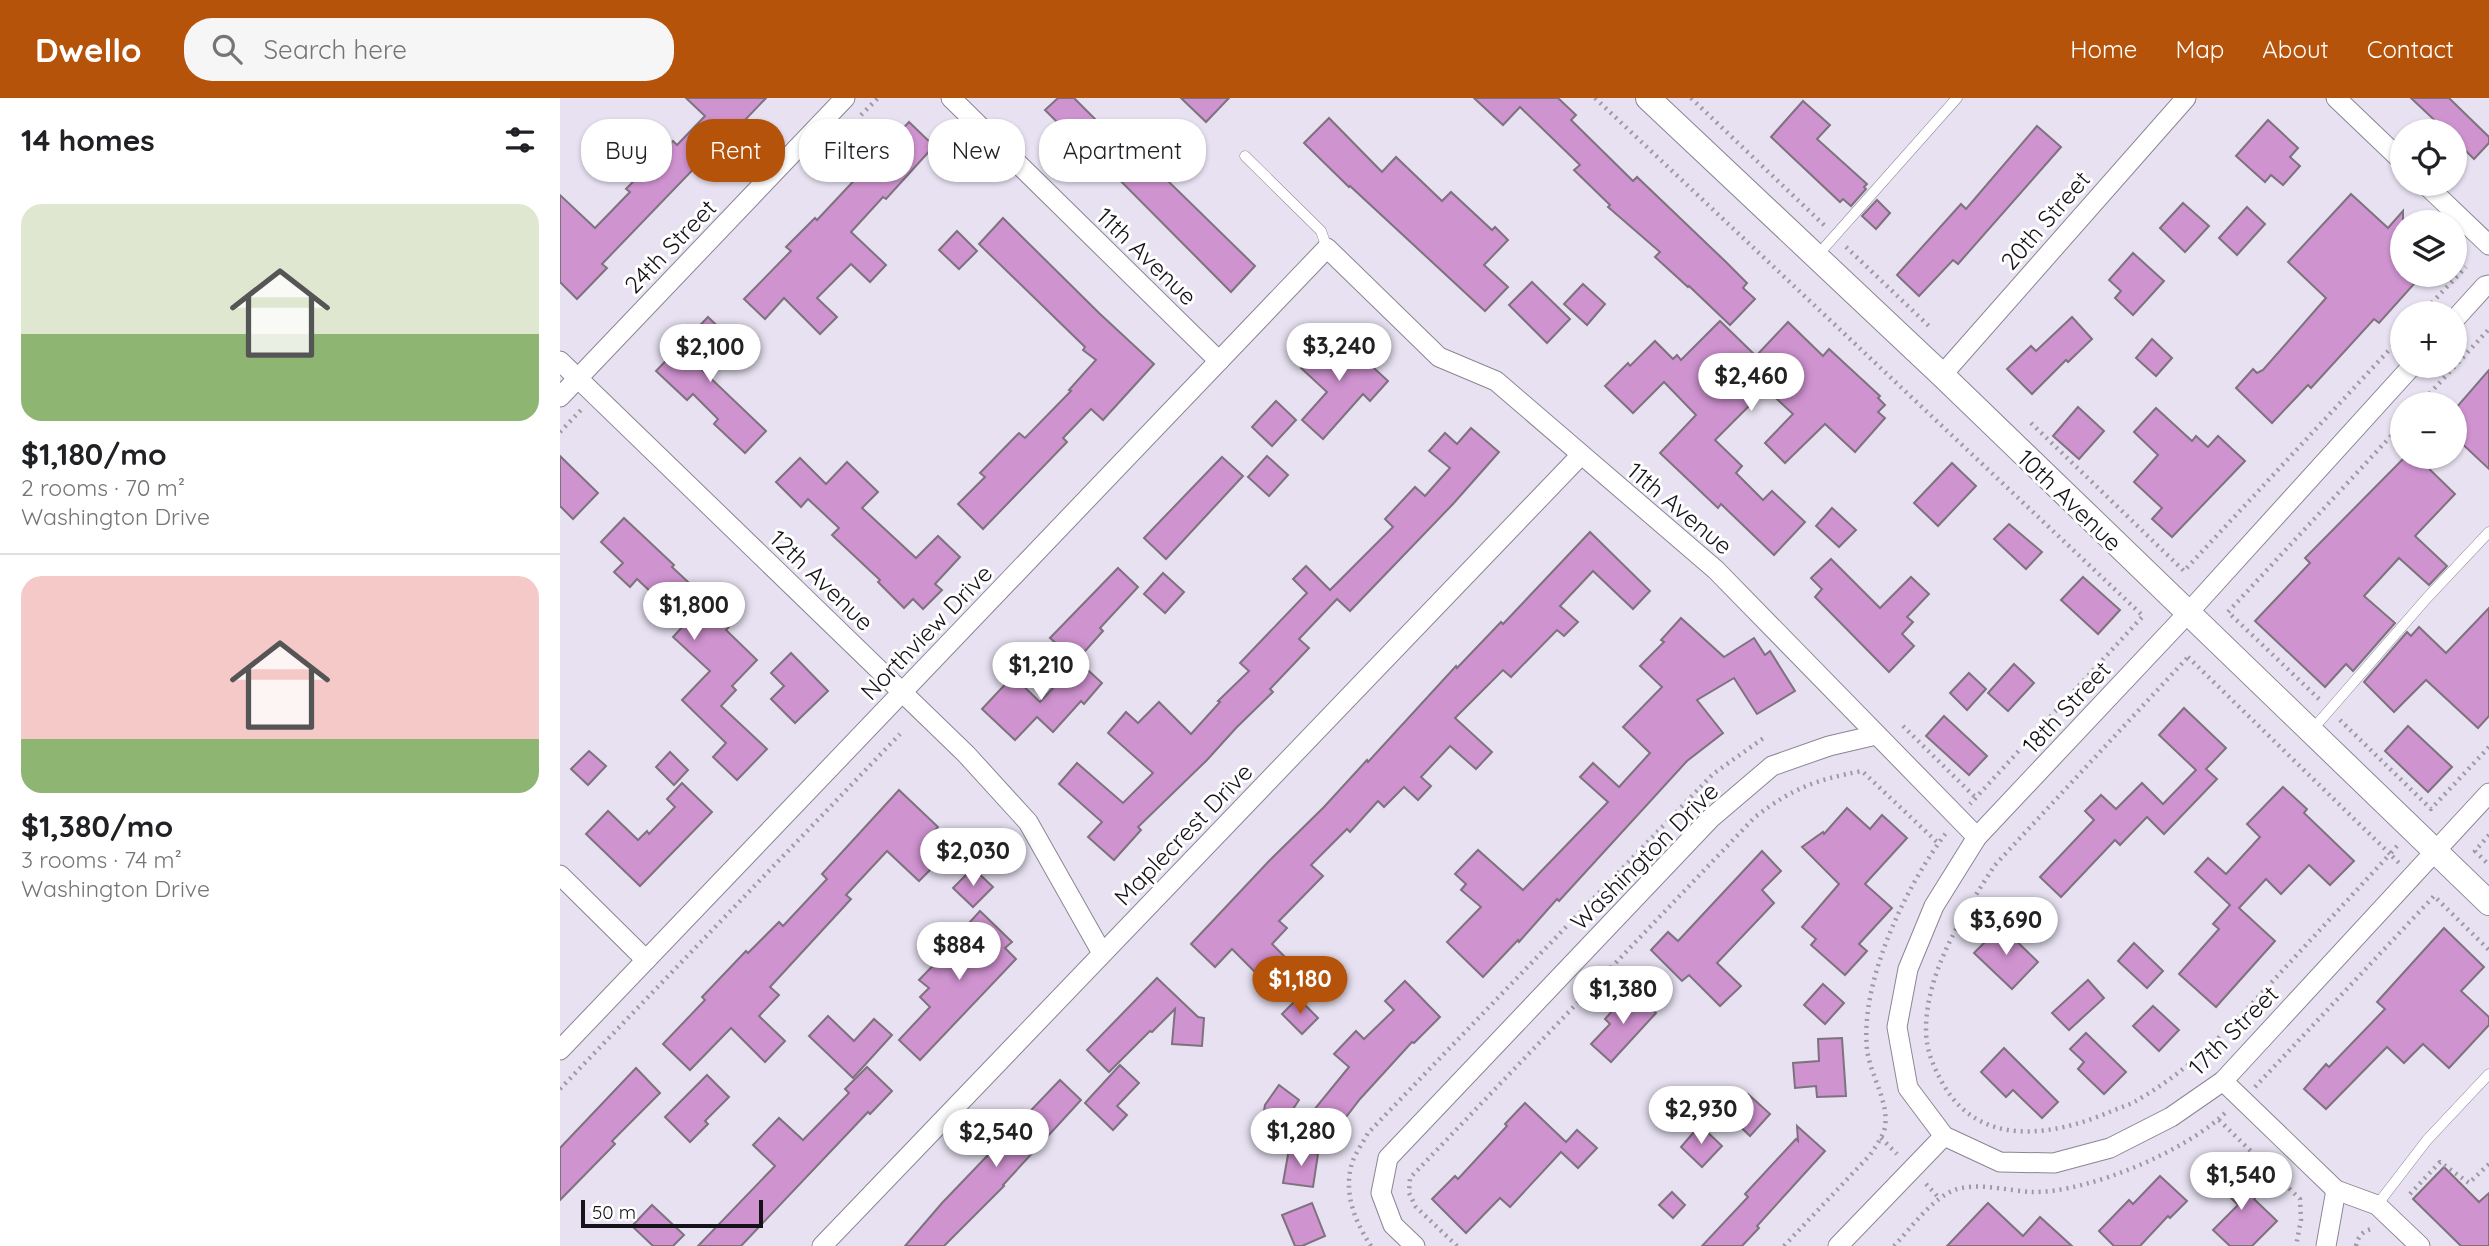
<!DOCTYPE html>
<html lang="en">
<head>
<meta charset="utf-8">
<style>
	body { margin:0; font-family:Quicksand,sans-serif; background:#f6f6f6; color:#202124; height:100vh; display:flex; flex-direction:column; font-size:26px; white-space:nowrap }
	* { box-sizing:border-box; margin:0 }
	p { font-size:23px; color:#757577 }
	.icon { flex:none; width:38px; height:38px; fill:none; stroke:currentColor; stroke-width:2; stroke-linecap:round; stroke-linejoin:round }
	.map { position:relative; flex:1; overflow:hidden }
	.sheet { display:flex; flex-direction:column; background:#fff; width:560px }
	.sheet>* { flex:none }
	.hud { position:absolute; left:21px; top:21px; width:665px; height:63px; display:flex; gap:14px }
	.controls { position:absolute; left:1830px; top:21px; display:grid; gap:14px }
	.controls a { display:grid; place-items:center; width:77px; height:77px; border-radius:50%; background:#fff; box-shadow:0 2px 5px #0004; font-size:35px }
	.scale { position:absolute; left:21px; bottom:18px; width:182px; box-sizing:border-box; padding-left:7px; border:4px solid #151319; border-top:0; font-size:19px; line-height:24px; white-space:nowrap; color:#151319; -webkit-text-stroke:5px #fff; paint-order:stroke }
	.price { position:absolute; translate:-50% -60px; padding:0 16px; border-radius:24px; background:#fff; color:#222; font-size:23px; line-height:46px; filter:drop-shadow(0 2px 4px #0008) }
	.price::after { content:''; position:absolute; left:50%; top:42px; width:21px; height:16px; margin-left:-10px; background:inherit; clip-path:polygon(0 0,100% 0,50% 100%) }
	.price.selected { background:#b45309; color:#fff }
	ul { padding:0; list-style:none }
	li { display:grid; align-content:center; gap:14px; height:371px; padding:0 21px }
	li+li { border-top:2px solid #e0e0e0 }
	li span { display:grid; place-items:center; height:217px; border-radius:21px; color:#555 }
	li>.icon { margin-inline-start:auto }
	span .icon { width:126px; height:126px; fill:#fffc; stroke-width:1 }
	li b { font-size:30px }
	h2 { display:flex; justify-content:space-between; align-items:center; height:84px; padding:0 21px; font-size:30px }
	.tag { padding:0 24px; border-radius:28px; background:#fff; box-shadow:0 2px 5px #0004; font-size:24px; line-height:63px }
	.tag.selected { background:#b45309; color:#fff }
	header { display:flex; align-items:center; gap:42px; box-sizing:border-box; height:98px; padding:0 35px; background:#b45309; color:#fff }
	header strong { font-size:33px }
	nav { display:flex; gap:38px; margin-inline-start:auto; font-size:24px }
	.search { width:490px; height:63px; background:#f6f6f6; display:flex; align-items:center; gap:18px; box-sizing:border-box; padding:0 24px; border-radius:28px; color:#757577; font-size:26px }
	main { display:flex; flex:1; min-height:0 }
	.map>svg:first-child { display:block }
	.building { fill:#cf93d0; stroke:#7d727d; stroke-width:2 }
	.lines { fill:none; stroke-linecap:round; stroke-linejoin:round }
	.service-casing { stroke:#8b8594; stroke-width:11 }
	.minor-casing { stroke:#8b8594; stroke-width:21 }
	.tertiary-casing { stroke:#8b8594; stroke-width:26 }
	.path { stroke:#9e99a5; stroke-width:4.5; stroke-dasharray:2 5; stroke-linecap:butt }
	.service { stroke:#fff; stroke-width:10 }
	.minor { stroke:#fff; stroke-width:19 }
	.tertiary { stroke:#fff; stroke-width:24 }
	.labels { text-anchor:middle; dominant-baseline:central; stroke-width:6; stroke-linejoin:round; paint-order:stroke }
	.street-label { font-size:24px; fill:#151319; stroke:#fff }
</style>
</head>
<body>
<header>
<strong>Dwello</strong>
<div class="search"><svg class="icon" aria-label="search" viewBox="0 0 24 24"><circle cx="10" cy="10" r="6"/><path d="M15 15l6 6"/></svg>Search here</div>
<nav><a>Home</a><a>Map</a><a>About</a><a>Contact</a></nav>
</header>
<main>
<section class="sheet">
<h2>14 homes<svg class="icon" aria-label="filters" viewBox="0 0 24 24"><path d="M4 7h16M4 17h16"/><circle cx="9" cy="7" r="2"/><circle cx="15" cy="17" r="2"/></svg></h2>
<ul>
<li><span style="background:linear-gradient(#dfe7d0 60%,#8fb573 0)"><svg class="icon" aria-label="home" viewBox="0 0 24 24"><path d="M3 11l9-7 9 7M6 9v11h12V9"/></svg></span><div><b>$1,180/mo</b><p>2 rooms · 70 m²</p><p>Washington Drive</p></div></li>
<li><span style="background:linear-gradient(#f6c9c9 75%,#8fb573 0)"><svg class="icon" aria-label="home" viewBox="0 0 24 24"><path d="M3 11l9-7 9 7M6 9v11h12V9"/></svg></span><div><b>$1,380/mo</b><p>3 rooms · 74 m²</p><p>Washington Drive</p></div></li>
</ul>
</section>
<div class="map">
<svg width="1929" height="1148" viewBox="0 0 1929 1148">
	<rect width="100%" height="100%" fill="#e7e1f1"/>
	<g class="building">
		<polygon points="126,0 206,0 146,63 144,60 42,166 47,170 17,201 0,184 0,97 35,130 70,94 66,91 113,43 117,47 145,18"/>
		<polygon points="498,0 514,0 545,31 547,29 601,83 605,80 695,168 671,194 512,34 510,37 485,12"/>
		<polygon points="621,0 669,0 646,24"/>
		<polygon points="914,0 998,0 1016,17 1011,22 1073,83 1077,79 1166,164 1187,185 1183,190 1195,201 1170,227 1129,188 1128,189 1095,159 1100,154 1048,109 1050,107 1014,72 1020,67 960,9 943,27"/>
		<polygon points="1851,0 1889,0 1929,39 1929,45 1914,61 1895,42 1895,33 1886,33"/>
		<polygon points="1243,3 1270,27 1257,41 1307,86 1304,89 1306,91 1291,108 1283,101 1280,104 1211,39"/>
		<polygon points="769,20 822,74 836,59 882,103 891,94 932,132 935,129 948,142 924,167 948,189 925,213 790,88 789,89 744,45"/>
		<polygon points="1708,22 1738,50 1730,59 1740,68 1723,87 1711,77 1705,84 1676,58"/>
		<polygon points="349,24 374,48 326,101 323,99 291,134 326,167 310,184 291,166 257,200 277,219 260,236 224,200 205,221 184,201 231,153 226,149 255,120 257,122"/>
		<polygon points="1477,28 1501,49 1398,166 1393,162 1359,198 1337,177 1401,106 1406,111"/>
		<polygon points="1791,96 1828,130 1843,113 1843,177 1862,177 1819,225 1814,221 1751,290 1748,287 1712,325 1676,290 1693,271 1697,275 1703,272 1766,200 1728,164"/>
		<polygon points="1317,102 1330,115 1316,131 1302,118"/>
		<polygon points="1623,105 1649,128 1625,154 1600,130"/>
		<polygon points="1687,109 1705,126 1677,157 1659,140"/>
		<polygon points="443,120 539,215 594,266 543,322 531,311 503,340 507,344 423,431 398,406 425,379 420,375 459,335 465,340 511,293 509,292 536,262 523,252 525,249 419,146"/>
		<polygon points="397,133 417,153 399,171 379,152"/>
		<polygon points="1573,155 1604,183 1573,217 1555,200 1561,193 1549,182"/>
		<polygon points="972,184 1010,221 987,245 949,207"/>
		<polygon points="1023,186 1045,206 1027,227 1004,206"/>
		<polygon points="148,219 172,242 142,272 206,333 185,355 154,326 158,321 133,296 127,302 96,273"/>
		<polygon points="1512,219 1532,241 1508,264 1506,262 1472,296 1447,271 1471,248 1476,253"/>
		<polygon points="1160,223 1196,258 1228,224 1263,258 1269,251 1320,298 1318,300 1325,307 1318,314 1325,320 1295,354 1265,326 1225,365 1205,345 1233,316 1206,291 1155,342 1182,368 1176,375 1203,402 1212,393 1245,424 1214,457 1161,406 1158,410 1100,355 1136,317 1104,284 1073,315 1045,288 1068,265 1070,268 1095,243 1113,261 1117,257 1121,262"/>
		<polygon points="776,235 828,283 810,303 803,296 763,341 742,322 767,294 741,270"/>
		<polygon points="1592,241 1612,260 1596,278 1576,260"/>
		<polygon points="1929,272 1929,371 1895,339 1895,311"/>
		<polygon points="716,303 736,322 712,348 692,329"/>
		<polygon points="1518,309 1544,333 1519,361 1493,338"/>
		<polygon points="1596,310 1632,343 1636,338 1648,349 1658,338 1685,363 1612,439 1592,421 1602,410 1574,384 1598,357 1574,334"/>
		<polygon points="911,330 939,354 893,406 790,513 777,501 739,541 749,550 710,591 713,594 676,630 647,662 578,729 581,732 554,762 528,739 542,724 499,686 517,665 563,705 593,675 548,635 566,614 578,625 599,604 631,636 660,604 658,603 689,573 680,565 747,495 733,481 746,468 770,492 833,429 825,421 855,389 865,398 890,370 869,353 885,335 897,346"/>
		<polygon points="0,358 38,395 13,421 0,408"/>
		<polygon points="707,358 728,377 709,398 688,379"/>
		<polygon points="662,359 683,378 606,461 584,440"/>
		<polygon points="1845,359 1857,359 1895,396 1855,438 1887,468 1869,487 1839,460 1804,498 1835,525 1793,573 1786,566 1765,589 1695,523 1750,465 1745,460"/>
		<polygon points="240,360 266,386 287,364 318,394 302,410 356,460 378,438 400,459 375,486 382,492 363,511 353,501 344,510 318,484 320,482 272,437 279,430 248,401 241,409 216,384"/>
		<polygon points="1392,365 1416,388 1378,428 1354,405"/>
		<polygon points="1272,410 1296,432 1279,449 1256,428"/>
		<polygon points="64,420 114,467 112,469 172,525 166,532 197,562 172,588 176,592 161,608 207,651 177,682 153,659 166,645 122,602 150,573 113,539 125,526 77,481 70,489 54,474 63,465 41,444"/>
		<polygon points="1449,426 1482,454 1466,471 1434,441"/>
		<polygon points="1030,434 1090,493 1073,511 1033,473 1000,508 1018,524 1004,538 997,532 951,579 943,572 895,620 932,654 916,671 890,648 861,679 871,688 858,702 844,689 824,709 818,703 790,734 787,731 751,767 763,778 719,823 727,830 712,846 737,871 715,894 672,851 655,869 631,846 709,763 764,709 807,662 808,664 896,568 897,570 941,524 943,526"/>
		<polygon points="1271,461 1320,510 1351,479 1369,496 1347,519 1353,524 1342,536 1354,548 1329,574 1255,499 1262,491 1251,480"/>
		<polygon points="558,470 578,489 540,530 543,533 516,563 490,540"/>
		<polygon points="603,475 624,494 605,515 584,496"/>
		<polygon points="1523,479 1560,512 1538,536 1501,502"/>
		<polygon points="1929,510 1929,618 1918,630 1866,582 1834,614 1804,584 1847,534 1851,538 1859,529 1886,555"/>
		<polygon points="1121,520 1164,559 1194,540 1205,557 1210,553 1235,593 1197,616 1174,580 1137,602 1163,635 1127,663 999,803 997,801 959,844 958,842 923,879 887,844 921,809 901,792 906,786 895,776 918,752 963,792 1048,704 1020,679 1033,665 1059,689 1090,655 1063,629 1102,589 1080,568 1104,544 1101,542"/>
		<polygon points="231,555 268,593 235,625 211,601 224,588 211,575"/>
		<polygon points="518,563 542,585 524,606 521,603 493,634 477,619 455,642 422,611 453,578 480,604"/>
		<polygon points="1454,566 1474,585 1448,613 1428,595"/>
		<polygon points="1409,575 1426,591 1407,612 1390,595"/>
		<polygon points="1624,610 1666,650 1646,671 1657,681 1604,736 1587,719 1560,747 1555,742 1501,799 1480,779 1534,722 1525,713 1541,697 1556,711 1582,685 1603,706 1636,672 1599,637"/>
		<polygon points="1384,618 1427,658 1409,677 1366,638"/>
		<polygon points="1848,628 1892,669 1868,694 1825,653"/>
		<polygon points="29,653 46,668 28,687 11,671"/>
		<polygon points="110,654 128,672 114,687 96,669"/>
		<polygon points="122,685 152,714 80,788 26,736 48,713 78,742 87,733 89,736 115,709 107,701"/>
		<polygon points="1723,689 1747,711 1744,715 1794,763 1770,787 1749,767 1721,796 1706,781 1679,810 1715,843 1656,909 1619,876 1659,831 1653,826 1670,807 1635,774 1648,760 1666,776 1700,739 1687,726"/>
		<polygon points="339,692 378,729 362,746 379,763 359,783 327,753 286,797 291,801 210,889 219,897 199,918 225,943 205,964 171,930 130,972 103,946 145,902 142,899 186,853 188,855 219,824 223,828 267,781 262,776"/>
		<polygon points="1287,710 1310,731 1322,717 1347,740 1305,786 1332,810 1299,846 1307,853 1285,877 1251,847 1256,841 1242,829 1279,786 1242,749 1263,734 1264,736"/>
		<polygon points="1202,753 1221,773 1202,792 1214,805 1157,865 1181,888 1160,908 1129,877 1122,883 1091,852 1108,834 1118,843"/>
		<polygon points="413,770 433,789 413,809 393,790"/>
		<polygon points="420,813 452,844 445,850 456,861 360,962 339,942 370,909 360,899 369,890 359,882 401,839 399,836"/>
		<polygon points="1441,828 1478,864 1452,891 1414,855"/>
		<polygon points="1884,830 1924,869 1901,893 1929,919 1929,927 1889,970 1863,946 1844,965 1827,949 1766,1011 1744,991 1766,966 1769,969 1825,911 1817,904"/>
		<polygon points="1574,845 1603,873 1587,890 1558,863"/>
		<polygon points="597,880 638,919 644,920 642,948 612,946 615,911 592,934 590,933 549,974 527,952"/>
		<polygon points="1528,882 1544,900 1509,932 1492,915"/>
		<polygon points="845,883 880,919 854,945 852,944 800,1001 776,1032 753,1013 789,969 774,956 796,933 804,941 834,912 825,903"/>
		<polygon points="1263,886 1284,905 1265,926 1244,907"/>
		<polygon points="1071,892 1096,915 1051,964 1031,946 1050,926 1045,921"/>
		<polygon points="738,900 758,920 742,936 722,916"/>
		<polygon points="1593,908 1619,932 1599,953 1573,928"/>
		<polygon points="268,918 294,943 314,921 332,937 293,980 249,938"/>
		<polygon points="1526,935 1566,974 1544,996 1518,971 1524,964 1510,951"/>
		<polygon points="1282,940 1286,998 1257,999 1256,988 1235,990 1233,965 1259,963 1258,941"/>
		<polygon points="1444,950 1498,1004 1482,1020 1453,992 1446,999 1421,974"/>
		<polygon points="560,967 579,985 557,1008 567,1017 553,1032 525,1005"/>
		<polygon points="307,969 332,993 310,1016 308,1014 181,1148 138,1148 215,1068 193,1047 219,1020 243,1042 289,995 285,991"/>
		<polygon points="76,970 100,995 52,1043 55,1046 0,1102 0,1050"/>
		<polygon points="147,977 169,999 145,1023 148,1026 130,1044 105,1019"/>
		<polygon points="500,982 521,1002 443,1087 444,1088 384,1148 345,1148 382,1105"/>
		<polygon points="719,987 739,1002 725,1023 721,1045 699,1041 705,1007"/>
		<polygon points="1188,996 1210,1016 1190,1038 1168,1017"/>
		<polygon points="965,1005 1006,1044 1017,1032 1037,1050 1018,1070 1001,1054 950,1109 940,1100 906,1135 872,1101 895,1078 898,1081 947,1028 945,1026"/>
		<polygon points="1140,1027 1162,1048 1142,1069 1121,1049"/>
		<polygon points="1237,1028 1265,1053 1197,1128 1199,1130 1182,1148 1142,1148 1188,1099 1185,1096 1236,1041 1238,1043"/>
		<polygon points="729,1051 758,1056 753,1089 723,1085"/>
		<polygon points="1665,1065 1698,1097 1694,1101 1717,1123 1692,1148 1670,1148 1653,1132 1678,1107 1651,1080"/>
		<polygon points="1884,1069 1919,1104 1929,1095 1929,1148 1901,1148 1853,1101"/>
		<polygon points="1600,1078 1627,1103 1610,1120 1608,1118 1580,1148 1554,1148 1539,1133 1569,1102 1573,1106"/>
		<polygon points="1112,1094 1125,1107 1113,1120 1099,1107"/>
		<polygon points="752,1105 765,1138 742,1148 735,1148 722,1117"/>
		<polygon points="1428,1105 1463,1138 1480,1119 1512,1148 1387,1148"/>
		<polygon points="92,1107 124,1137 113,1148 93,1148 72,1128"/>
	</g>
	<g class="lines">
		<g class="service-casing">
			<g id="service">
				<polyline points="685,58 761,133 767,150"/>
				<polyline points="1256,159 1397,0"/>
				<polyline points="1752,632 1866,501 1929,434"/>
				<polyline points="1817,1107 1867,1042 1929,976"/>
			</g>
		</g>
		<g class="minor-casing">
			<g id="minor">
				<polyline points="391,0 659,263"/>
				<polyline points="1776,0 1843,64"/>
				<polyline points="1865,86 1929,147"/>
				<polyline points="1895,221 1925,188 1929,187"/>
				<polyline points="0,263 406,656 468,724 542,855"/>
				<polyline points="1852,268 1627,516 1417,739 1374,808 1348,871 1337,929 1348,990 1384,1038 1440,1064 1494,1065 1550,1050 1611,1019 1663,983 1929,695"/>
				<polyline points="1382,277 1626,0"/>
				<polyline points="0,299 285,0"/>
				<polyline points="0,777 86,862"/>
				<polyline points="0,952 767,150 879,259 936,283 1156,472 1417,739"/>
				<polyline points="1663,983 1776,1092 1817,1107 1860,1148"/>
				<polyline points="262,1148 1020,358"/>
				<polyline points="855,1148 833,1127 821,1095 828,1060 1151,720 1212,668 1269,648 1316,637"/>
				<polyline points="1278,1148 1384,1038"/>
				<polyline points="1766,1148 1776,1092"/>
			</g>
		</g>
		<g class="tertiary-casing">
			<polyline id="tertiary" points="1088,0 1382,277 1929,805"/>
		</g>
		<g class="path">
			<polyline points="1035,0 1583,518 1410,706"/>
			<polyline points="1131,0 1265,128"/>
			<polyline points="301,17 318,0"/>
			<polyline points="1286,149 1371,230"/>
			<polyline points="1862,215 1906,169"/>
			<polyline points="1860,306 1929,231"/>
			<polyline points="1471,325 1624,473 1843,237"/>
			<polyline points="0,334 21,312"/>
			<path d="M 1628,559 L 1830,756 C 1794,795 1758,834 1722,873 C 1679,920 1637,967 1581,1000 C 1572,1006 1562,1009 1552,1013 C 1494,1038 1420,1051 1383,986 C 1373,968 1366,952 1366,931 C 1366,873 1405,813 1435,767 Z"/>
			<polyline points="1759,601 1668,514 1843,325"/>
			<polyline points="1780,622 1871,711 1929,649"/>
			<polyline points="1343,628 1416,700"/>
			<polyline points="1929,737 1915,753 1929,767"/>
			<polyline points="1837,748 1830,756 1839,765"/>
			<polyline points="1695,989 1874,798 1929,852"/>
			<polyline points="0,991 340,636"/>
			<polyline points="1659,1022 1740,1101 1741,1122 1736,1148"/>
			<polyline points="1321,1040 1337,1056"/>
			<polyline points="1366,1086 1380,1101"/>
			<polyline points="1850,1096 1880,1064 1909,1085 1929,1066"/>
			<path d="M 811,1148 C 796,1125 784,1098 791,1069 C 793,1058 803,1045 808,1035 L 1153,676 L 1205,639"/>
			<path d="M 897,1148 L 856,1109 L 849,1095 L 850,1080 L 1195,719 C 1233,690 1255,682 1302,673 L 1378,745"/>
			<path d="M 1224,1148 L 1310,1057 C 1316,1048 1323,1039 1325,1029 C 1329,1003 1310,977 1307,951 C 1300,883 1346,788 1386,735"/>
			<path d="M 1334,1148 C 1351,1130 1369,1104 1392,1093 C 1415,1083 1448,1093 1472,1094 C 1528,1095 1629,1052 1667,1013"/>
			<path d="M 1796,1148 C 1798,1138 1803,1133 1812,1131"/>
		</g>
		<use href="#service" class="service"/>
		<use href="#minor" class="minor"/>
		<use href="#tertiary" class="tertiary"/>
	</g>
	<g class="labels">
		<g class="street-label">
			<text transform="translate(1485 122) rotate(-49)">20th Street</text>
			<text transform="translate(110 148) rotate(-46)">24th Street</text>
			<text transform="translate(587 158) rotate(44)">11th Avenue</text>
			<text transform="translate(1510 402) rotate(44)">10th Avenue</text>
			<text transform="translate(1120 410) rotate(40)">11th Avenue</text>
			<text transform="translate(262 482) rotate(44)">12th Avenue</text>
			<text transform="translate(366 534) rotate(-46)">Northview Drive</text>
			<text transform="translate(1506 609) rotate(-47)">18th Street</text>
			<text transform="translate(623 736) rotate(-46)">Maplecrest Drive</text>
			<text transform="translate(1084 758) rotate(-45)">Washington Drive</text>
			<text transform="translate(1673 932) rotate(-45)">17th Street</text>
		</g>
	</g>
</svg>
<div class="controls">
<a><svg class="icon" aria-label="locate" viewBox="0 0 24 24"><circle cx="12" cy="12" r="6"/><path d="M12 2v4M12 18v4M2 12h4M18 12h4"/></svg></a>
<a><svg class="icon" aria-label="layers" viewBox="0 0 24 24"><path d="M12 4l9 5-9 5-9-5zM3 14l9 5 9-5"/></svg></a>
<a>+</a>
<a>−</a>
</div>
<div class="scale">50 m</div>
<b class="price" style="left:779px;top:285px">$3,240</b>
<b class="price" style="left:150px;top:286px">$2,100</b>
<b class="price" style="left:1191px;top:315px">$2,460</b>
<b class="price" style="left:134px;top:544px">$1,800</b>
<b class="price" style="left:481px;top:604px">$1,210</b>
<b class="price" style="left:413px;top:790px">$2,030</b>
<b class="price" style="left:1446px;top:859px">$3,690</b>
<b class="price" style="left:399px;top:884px">$884</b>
<b class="price selected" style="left:740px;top:918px">$1,180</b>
<b class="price" style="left:1063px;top:928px">$1,380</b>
<b class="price" style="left:1141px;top:1048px">$2,930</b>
<b class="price" style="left:741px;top:1070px">$1,280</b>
<b class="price" style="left:436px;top:1071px">$2,540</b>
<b class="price" style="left:1681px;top:1114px">$1,540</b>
<div class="hud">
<a class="tag">Buy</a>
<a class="tag selected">Rent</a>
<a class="tag">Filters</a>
<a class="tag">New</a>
<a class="tag">Apartment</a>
</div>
</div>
</main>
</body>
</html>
